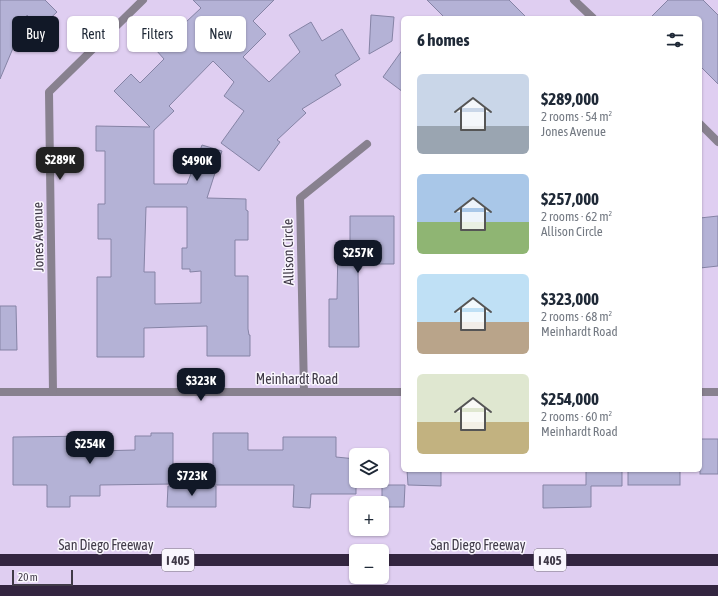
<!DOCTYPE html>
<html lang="en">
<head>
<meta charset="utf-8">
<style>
	body { margin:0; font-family:"Asap Condensed",sans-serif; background:#f2f2f3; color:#1f2937; height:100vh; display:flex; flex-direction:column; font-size:15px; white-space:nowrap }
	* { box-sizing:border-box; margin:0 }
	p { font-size:13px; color:#747a83 }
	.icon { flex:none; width:22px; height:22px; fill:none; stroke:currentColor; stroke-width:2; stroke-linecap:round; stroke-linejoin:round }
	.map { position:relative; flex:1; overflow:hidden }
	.panel { position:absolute; left:401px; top:16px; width:301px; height:456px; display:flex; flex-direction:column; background:#fff; border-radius:6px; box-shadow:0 1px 3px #0004 }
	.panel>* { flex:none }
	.banner { position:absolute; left:12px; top:16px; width:329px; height:36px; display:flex; gap:8px }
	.fabs { position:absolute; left:349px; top:448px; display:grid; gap:8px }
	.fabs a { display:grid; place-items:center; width:40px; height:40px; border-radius:6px; background:#fff; box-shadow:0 1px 3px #0004; font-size:20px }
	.scale { position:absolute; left:12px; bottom:10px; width:61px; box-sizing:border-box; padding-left:4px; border:2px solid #403a48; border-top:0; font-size:11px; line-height:14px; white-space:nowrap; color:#403a48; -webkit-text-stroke:3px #f9f6fd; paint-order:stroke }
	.price { position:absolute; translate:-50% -34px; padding:0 9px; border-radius:8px; background:#111827; color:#fff; font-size:13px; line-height:26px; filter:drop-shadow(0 1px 2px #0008) }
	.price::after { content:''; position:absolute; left:50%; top:24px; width:12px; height:9px; margin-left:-6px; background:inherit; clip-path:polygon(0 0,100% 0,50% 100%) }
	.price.on { background:#222; color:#fff }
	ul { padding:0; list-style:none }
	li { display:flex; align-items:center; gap:12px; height:100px; padding:0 16px }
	li span { display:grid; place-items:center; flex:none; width:112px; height:80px; border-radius:6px; color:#555 }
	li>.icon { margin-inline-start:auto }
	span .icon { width:48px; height:48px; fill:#fffc; stroke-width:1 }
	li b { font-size:17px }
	h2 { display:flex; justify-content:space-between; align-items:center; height:48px; padding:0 16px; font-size:17px }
	.pill { padding:0 14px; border-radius:6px; background:#fff; box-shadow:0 1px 3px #0004; font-size:14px; line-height:36px }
	.pill.on { background:#111827; color:#fff }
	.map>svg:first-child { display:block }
	.building { fill:#b4b2d6; stroke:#8583a5; fill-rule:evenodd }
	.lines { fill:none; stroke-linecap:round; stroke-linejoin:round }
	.minor { stroke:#88818f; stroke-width:8 }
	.motorway { stroke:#332540; stroke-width:12 }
	.labels { text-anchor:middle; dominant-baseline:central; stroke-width:3; stroke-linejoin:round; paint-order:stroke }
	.shield { fill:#f9f6fd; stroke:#78727e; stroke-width:1 }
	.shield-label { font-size:13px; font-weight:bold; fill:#403a48 }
	.street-label { font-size:14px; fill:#403a48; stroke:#f9f6fd }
</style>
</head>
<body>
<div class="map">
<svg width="718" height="596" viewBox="0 0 718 596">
	<rect width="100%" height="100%" fill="#dfcef1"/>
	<g class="building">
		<polygon points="0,0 45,0 57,12 40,28 27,15 0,79"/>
		<path d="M 193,0 L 274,0 L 253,21 L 266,34 L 243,57 L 269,82 L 300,52 L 289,35 L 311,22 L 322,41 L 342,29 L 360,59 L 335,75 L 341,85 L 302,109 L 306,113 L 277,140 L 280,142 L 259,171 L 221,143 L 244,111 L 224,96 L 234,82 L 213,61 L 169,106 L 174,111 L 154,130 L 154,184 L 187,184 L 202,145 L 222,151 L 207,198 L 246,199 L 246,210 L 248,211 L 248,240 L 235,240 L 235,276 L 248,276 L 248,329 L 249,335 L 250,335 L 250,356 L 207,356 L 207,326 L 144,328 L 144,357 L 97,357 L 97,277 L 111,277 L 111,239 L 98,239 L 98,204 L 105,204 L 105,151 L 96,151 L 96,126 L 150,127 L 114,91 L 131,74 L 140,83 L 164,59 L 156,50 L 201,8 ZM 146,207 L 187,207 L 187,248 L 182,248 L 182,269 L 190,269 L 190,272 L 201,271 L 201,303 L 155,304 L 155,272 L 144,272 Z"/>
		<polygon points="427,0 509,0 527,18 445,18"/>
		<polygon points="668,0 703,0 718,15 718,84 700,66 700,18 650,18"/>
		<polygon points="371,15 394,17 392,41 369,54"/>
		<polygon points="403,49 403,92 383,77"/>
		<polygon points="350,216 394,216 394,264 361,264 361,269 358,269 359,347 329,347 329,299 337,299 338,245 350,245"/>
		<polygon points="718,216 718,266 700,268 700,218"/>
		<polygon points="0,306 16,306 17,350 0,350"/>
		<polygon points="151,433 173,433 173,484 100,485 100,496 70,496 70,507 47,507 47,485 13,485 13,437 96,436 96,451 135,450 135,436 151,436"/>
		<polygon points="213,433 248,433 248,450 283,450 283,437 336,437 336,457 356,459 356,494 311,494 310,508 293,507 294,485 213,485"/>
		<rect x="700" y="439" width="18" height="35"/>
		<polygon points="407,470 441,470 441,486 408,485"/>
		<polygon points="586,470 622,470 622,486 591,486 591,507 543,508 543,485 586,485"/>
		<rect x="628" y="470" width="52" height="15"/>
		<polygon points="382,485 405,485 404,507 382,507"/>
		<polygon points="168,486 216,486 216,507 167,507"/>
	</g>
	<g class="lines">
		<g class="minor">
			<polyline points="574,0 593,18"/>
			<polyline points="700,124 718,142"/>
			<polyline points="0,392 403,392"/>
			<polyline points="53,392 49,92 143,0"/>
			<polyline points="304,392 300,198 367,144"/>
			<polyline points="700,392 718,392"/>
		</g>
		<g class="motorway">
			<polyline points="0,560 356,560"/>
			<polyline points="382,560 718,560"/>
			<polyline points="0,591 718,591"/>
		</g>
	</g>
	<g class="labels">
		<g class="shield">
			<rect x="162" y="549" width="32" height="22" rx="3"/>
			<rect x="534" y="549" width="32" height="22" rx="3"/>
		</g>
		<g class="shield-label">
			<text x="178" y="560">I 405</text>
			<text x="550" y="560">I 405</text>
		</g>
		<g class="street-label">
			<text transform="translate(38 237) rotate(-91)">Jones Avenue</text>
			<text transform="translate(288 252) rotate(-91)">Allison Circle</text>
			<text x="297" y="379">Meinhardt Road</text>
			<text x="106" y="545">San Diego Freeway</text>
			<text x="478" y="545">San Diego Freeway</text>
		</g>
	</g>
</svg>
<div class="fabs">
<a><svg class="icon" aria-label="layers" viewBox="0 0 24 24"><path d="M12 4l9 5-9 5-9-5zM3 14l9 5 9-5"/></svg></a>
<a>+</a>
<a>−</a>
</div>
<div class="scale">20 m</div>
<b class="price on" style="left:60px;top:181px">$289K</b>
<b class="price" style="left:197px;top:182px">$490K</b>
<b class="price" style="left:358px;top:274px">$257K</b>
<b class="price" style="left:201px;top:402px">$323K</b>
<b class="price" style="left:90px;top:465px">$254K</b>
<b class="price" style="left:192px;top:497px">$723K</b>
<div class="banner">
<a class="pill on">Buy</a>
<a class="pill">Rent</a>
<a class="pill">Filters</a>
<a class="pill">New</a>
</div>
<section class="panel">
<h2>6 homes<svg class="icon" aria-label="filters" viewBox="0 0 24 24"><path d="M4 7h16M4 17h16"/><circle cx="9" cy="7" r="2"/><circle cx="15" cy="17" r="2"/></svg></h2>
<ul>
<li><span style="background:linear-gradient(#c9d6e8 65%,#9aa5b1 0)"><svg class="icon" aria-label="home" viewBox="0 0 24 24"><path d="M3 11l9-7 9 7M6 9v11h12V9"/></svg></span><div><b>$289,000</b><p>2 rooms · 54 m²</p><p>Jones Avenue</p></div></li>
<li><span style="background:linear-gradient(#a9c7e8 60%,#8fb573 0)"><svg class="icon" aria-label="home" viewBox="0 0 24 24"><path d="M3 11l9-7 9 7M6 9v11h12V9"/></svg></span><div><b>$257,000</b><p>2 rooms · 62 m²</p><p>Allison Circle</p></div></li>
<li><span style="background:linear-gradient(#bfe0f5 60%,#b9a48a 0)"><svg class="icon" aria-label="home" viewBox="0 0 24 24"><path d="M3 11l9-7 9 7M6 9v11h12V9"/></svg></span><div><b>$323,000</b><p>2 rooms · 68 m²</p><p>Meinhardt Road</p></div></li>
<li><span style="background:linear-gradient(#dfe7d0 60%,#c2b280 0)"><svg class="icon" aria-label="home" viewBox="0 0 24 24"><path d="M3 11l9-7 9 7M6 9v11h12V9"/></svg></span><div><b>$254,000</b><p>2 rooms · 60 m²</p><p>Meinhardt Road</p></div></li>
</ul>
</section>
</div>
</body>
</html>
